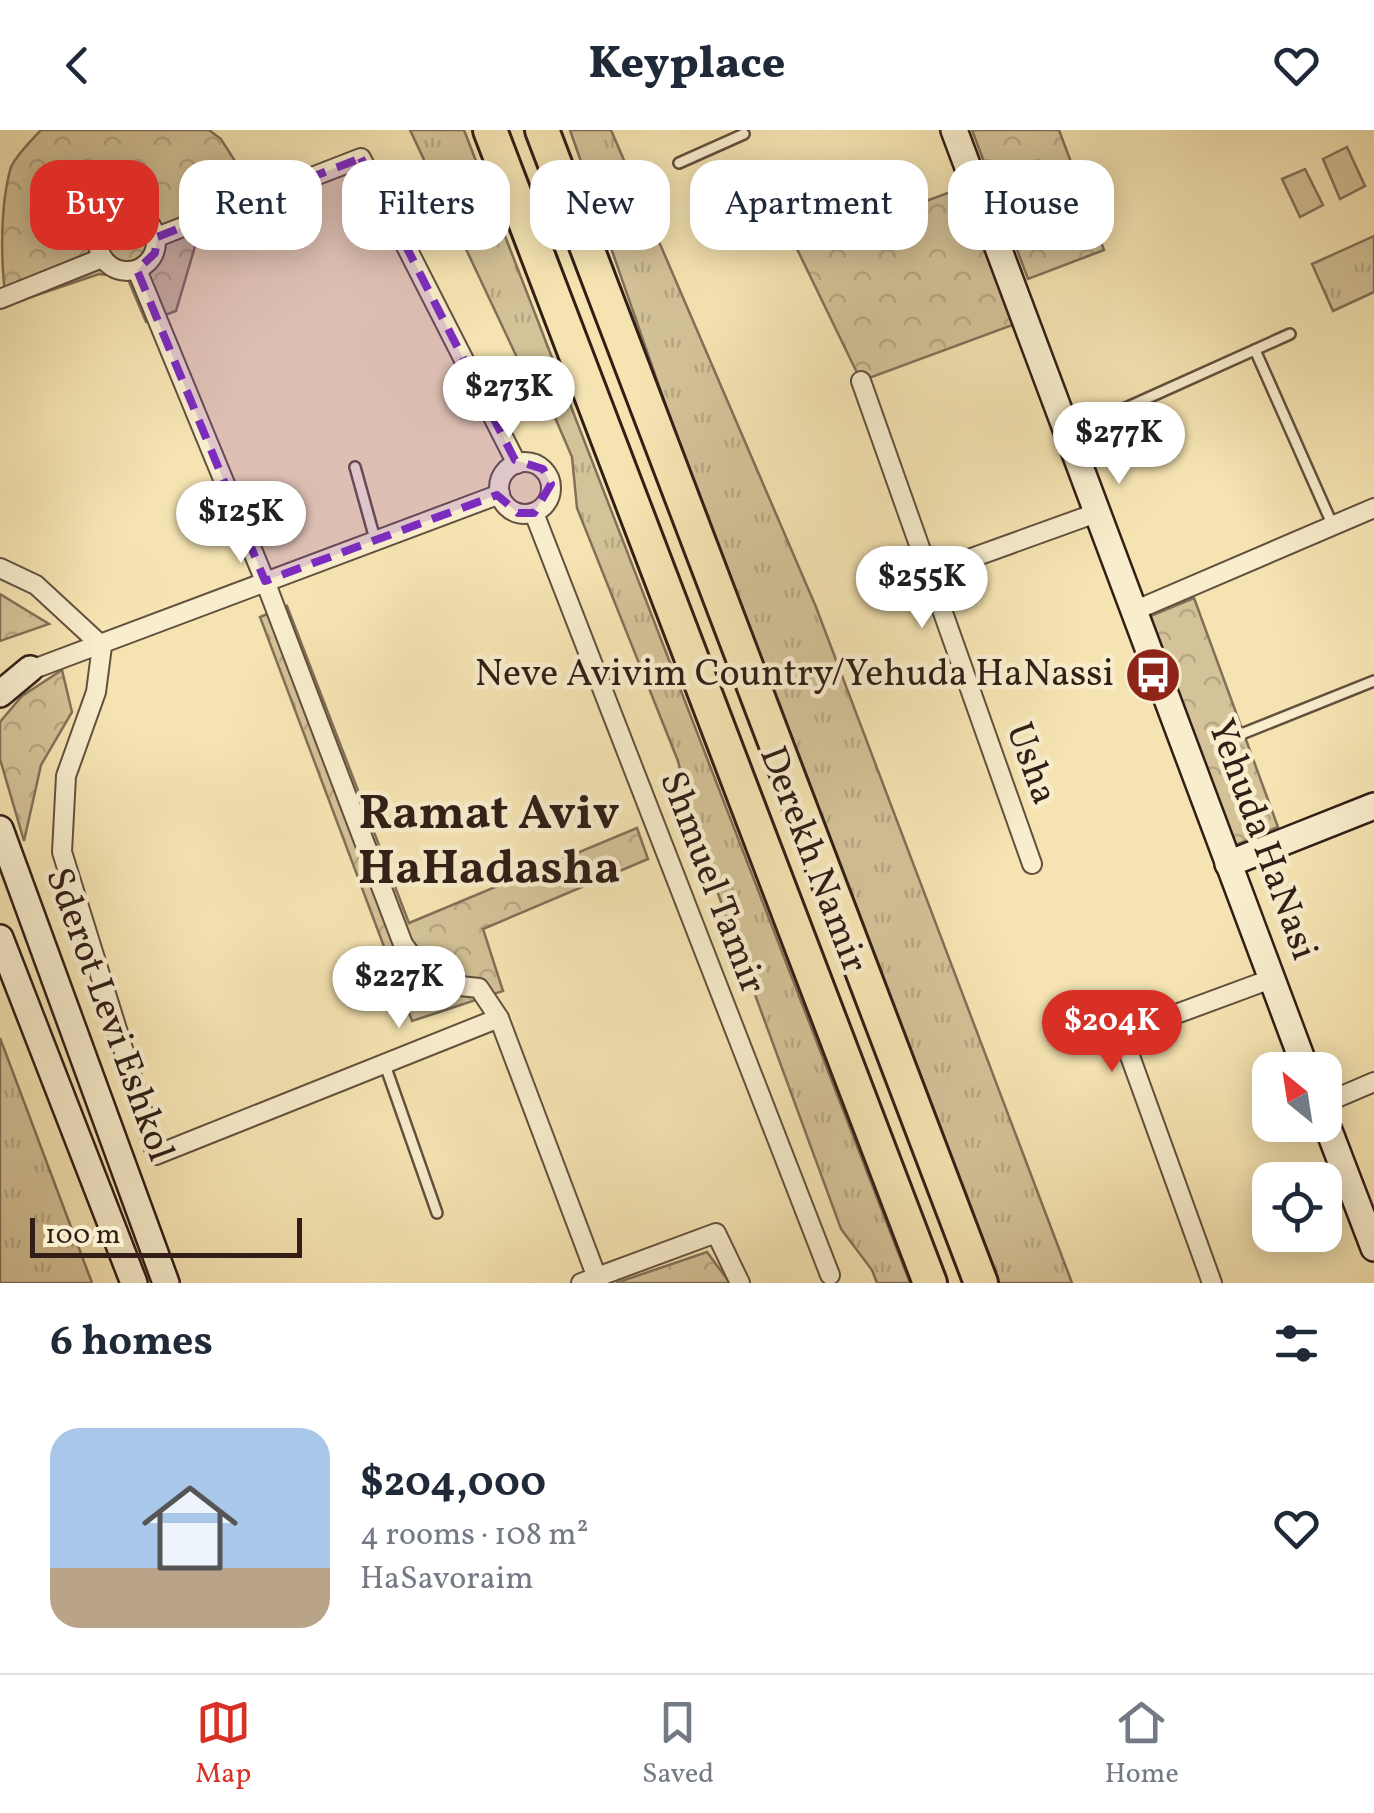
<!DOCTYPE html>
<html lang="en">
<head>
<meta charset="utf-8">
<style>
	body { margin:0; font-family:Vollkorn,serif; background:#f6f6f7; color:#1f2937; height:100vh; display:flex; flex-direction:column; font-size:38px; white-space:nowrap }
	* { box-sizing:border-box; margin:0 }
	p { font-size:32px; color:#747a83 }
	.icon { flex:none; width:55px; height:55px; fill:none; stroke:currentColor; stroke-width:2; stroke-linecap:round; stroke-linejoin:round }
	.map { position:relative; height:1153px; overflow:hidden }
	.panel { display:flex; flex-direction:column; background:#fff; flex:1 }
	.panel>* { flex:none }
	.banner { position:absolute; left:30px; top:30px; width:1315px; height:90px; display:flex; gap:20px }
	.needle { width:65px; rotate:330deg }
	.fabs { position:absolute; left:1252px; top:922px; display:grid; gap:20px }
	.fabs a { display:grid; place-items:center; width:90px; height:90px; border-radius:20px; background:#fff; box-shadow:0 5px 25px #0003; font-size:50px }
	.scale { position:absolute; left:30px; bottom:25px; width:272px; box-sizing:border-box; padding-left:10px; border:5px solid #321e17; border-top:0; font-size:28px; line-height:35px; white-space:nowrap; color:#321e17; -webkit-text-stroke:8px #f8edcd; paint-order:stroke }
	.price { position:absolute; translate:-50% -85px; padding:0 22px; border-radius:35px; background:#fff; color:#222; font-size:32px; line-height:65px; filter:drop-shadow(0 2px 5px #0008) }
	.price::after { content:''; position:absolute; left:50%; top:60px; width:30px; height:22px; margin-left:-15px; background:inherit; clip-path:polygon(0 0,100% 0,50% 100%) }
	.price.on { background:#d93025; color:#fff }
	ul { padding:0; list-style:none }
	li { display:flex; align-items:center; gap:30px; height:250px; padding:0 50px }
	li+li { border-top:2px solid #e0e1e3 }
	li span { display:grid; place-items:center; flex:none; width:280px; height:200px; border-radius:30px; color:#555 }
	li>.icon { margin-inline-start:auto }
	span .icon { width:120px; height:120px; fill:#fffc; stroke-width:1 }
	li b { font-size:42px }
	h2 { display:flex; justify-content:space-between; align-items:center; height:120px; padding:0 50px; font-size:42px }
	.chip { padding:0 35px; border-radius:30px; background:#fff; box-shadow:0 5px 25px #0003; font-size:35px; line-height:90px }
	.chip.on { background:#d93025; color:#fff }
	header { display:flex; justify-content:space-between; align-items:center; height:130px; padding:0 50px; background:#fff; font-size:45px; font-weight:800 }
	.dock { display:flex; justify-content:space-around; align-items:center; height:140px; border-top:2px solid #e0e1e3; background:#fff; font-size:28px; color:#747a83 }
	.dock a { display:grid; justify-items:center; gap:5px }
	.dock .on { color:#d93025 }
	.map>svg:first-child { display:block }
	.grass { fill:url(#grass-tufts); stroke:#837058; stroke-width:2.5 }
	.forest { fill:url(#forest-crowns); stroke:#837058; stroke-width:2.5 }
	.pitch { fill:#d4c298; stroke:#837058; stroke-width:2.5 }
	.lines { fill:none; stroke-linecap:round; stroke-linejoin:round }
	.lane-casing { stroke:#63503e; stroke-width:14 }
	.street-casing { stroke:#63503e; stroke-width:22 }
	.secondary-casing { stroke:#321e17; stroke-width:30 }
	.highway-casing { stroke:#321e17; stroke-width:38 }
	.lane { stroke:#f8edcd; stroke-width:9 }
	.street { stroke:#f8edcd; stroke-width:18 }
	.secondary { stroke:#f8edcd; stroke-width:25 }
	.highway { stroke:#f5e4b2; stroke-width:32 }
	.marked { fill:#7b2cbf; fill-opacity:0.2; stroke:#7b2cbf; stroke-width:8; stroke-dasharray:20 12; stroke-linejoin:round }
	.labels { text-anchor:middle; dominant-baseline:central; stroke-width:9; stroke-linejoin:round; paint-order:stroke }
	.poi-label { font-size:38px; fill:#321e17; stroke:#f8edcd; text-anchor:end }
	.street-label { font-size:38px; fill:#321e17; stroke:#f8edcd }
	.district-label { font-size:48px; font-weight:bold; fill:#321e17; stroke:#f8edcd }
</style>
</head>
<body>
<header><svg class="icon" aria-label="back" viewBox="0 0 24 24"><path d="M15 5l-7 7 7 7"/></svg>Keyplace<svg class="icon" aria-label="heart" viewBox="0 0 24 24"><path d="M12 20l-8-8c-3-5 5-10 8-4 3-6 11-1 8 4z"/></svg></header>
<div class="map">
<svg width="1374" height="1153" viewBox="0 0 1374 1153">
	<defs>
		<pattern id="grass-tufts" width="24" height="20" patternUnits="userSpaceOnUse" patternTransform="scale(2.5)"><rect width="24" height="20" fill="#d4c298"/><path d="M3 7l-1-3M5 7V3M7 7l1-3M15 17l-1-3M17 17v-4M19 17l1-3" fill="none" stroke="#b6a682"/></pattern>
		<pattern id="forest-crowns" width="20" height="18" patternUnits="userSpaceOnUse" patternTransform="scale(2.5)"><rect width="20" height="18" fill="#d4c298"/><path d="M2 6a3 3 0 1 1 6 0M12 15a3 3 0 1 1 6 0" fill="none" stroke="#b6a682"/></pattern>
	</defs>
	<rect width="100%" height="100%" fill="#f5e4b2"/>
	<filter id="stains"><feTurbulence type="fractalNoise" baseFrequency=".002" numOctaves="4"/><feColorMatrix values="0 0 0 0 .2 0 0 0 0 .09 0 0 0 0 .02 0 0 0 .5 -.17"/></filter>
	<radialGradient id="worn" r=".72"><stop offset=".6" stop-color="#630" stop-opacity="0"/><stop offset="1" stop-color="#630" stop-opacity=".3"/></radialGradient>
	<g class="grass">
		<polygon points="410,0 464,0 910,1153 877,1153 872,1140 841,1099 695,701 678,631 577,378 572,327 547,269 521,236"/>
		<polygon points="570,0 611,0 816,477 1072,1153 995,1153 747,509"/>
		<polygon points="1374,106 1374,162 1333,181 1312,134"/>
		<polygon points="0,908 92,1153 0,1153"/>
	</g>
	<g class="forest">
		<path d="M 41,0 L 209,0 L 221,9 L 264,77 L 196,113 L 176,181 L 146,192 L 127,147 L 99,144 L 7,175 C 0,136 0,74 11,37 C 18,23 31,11 41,0 Z"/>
		<polygon points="972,0 1059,0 1104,120 1028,149"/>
		<polygon points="969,55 1018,193 861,251 797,119"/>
		<polygon points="0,464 49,494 0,511"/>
		<polygon points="1194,468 1278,697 1236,715 1148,487"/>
		<polygon points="287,476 409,793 637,698 648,729 483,799 503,861 412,891 260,487"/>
		<polygon points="62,540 72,582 41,635 24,711 0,629 0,592 22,566"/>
		<polygon points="707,1122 730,1153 616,1153"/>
	</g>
	<g class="pitch">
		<polygon points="1347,17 1365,56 1340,69 1323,29"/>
		<polygon points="1305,39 1323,75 1300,87 1282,49"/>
	</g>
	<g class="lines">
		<g class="lane-casing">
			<g id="lane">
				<polyline points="679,33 744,4"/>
				<polyline points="1255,220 1333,396"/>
				<polyline points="1119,281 1290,204"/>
				<polyline points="1072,302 1119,281 1126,298"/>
				<polyline points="355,337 375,409"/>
				<polyline points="1244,603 1374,551"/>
				<polyline points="385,935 437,1083"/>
			</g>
		</g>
		<g class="street-casing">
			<g id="street">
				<circle cx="127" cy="112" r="29"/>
				<polyline points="157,107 361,28 517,334"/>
				<polyline points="137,140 265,451 403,814 432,853 479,858 499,888 599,1153"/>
				<polyline points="0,169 102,128"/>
				<polyline points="861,251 1032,734"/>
				<circle cx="525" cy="358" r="26"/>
				<polyline points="534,383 830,1145"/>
				<polyline points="0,438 36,455 102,516 96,562 66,646 62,722 156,1025 499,888"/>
				<polyline points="927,444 1099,382"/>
				<polyline points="1136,480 1374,378"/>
				<polyline points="23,543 500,364"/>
				<polyline points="1325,973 1374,952"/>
				<polyline points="581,1153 716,1103 740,1153"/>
				<polyline points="1212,1153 1122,904 1271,849"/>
			</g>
		</g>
		<g class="secondary-casing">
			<g id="secondary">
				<polyline points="954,0 1306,940"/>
				<polyline points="0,564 30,539"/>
				<polyline points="0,699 166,1153"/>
				<polyline points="1228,734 1374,676"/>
				<polyline points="0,808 134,1153"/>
				<polyline points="1325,990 1374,1118"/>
			</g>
		</g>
		<g class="highway-casing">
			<g id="highway">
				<polyline points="490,0 930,1153"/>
				<polyline points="542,0 981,1153"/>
			</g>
		</g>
		<use href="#lane" class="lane"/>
		<use href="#street" class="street"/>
		<use href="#secondary" class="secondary"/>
		<use href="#highway" class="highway"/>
	</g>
	<path class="marked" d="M 361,28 L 515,330 L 543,339 L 551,354 L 534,383 L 518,383 L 497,365 L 265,451 L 137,140 L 155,123 L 157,107 Z"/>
	<defs>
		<g id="bus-disc" transform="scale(2.875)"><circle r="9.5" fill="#8f2418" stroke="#f8edcd"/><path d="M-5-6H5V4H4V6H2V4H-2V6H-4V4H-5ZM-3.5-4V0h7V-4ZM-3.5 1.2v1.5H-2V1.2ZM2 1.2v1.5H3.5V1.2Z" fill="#fff"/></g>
	</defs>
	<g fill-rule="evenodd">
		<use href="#bus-disc" x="1153" y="545"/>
	</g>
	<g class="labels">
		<g class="poi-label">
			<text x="1114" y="545">Neve Avivim Country/Yehuda HaNassi</text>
		</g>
		<g class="street-label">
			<text transform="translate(1030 634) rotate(70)">Usha</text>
			<text transform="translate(1261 710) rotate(70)">Yehuda HaNasi</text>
			<text transform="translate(812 730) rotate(69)">Derekh Namir</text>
			<text transform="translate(711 753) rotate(69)">Shmuel Tamir</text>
			<text transform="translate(108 885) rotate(70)">Sderot Levi Eshkol</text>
		</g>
		<g class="district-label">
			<text x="489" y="685">Ramat Aviv<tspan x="489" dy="55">HaHadasha</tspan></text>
		</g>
	</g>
	<rect width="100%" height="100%" filter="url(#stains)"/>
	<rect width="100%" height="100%" fill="url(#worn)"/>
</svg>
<div class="fabs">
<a><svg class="needle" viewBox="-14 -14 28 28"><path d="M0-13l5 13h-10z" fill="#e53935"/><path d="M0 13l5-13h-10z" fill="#747a83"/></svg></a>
<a><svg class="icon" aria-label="locate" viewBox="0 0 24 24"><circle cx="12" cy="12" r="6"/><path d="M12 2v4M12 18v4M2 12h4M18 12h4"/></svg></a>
</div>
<div class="scale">100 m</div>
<b class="price" style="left:509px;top:311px">$273K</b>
<b class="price" style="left:1119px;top:357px">$277K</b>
<b class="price" style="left:241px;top:436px">$125K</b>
<b class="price" style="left:922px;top:501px">$255K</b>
<b class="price" style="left:399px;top:901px">$227K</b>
<b class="price on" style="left:1112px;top:945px">$204K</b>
<div class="banner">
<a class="chip on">Buy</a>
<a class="chip">Rent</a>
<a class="chip">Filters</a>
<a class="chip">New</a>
<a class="chip">Apartment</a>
<a class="chip">House</a>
</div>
</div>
<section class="panel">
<h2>6 homes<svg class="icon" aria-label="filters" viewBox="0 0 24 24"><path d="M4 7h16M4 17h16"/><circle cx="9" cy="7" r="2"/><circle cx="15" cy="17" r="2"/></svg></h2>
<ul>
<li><span style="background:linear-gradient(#a9c7e8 70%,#b9a48a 0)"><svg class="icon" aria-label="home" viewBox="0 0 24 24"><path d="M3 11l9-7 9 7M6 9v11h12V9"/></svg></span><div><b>$204,000</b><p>4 rooms · 108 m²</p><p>HaSavoraim</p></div><svg class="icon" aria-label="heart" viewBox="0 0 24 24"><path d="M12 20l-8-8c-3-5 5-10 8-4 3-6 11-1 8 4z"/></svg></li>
</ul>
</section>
<nav class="dock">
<a class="on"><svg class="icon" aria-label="map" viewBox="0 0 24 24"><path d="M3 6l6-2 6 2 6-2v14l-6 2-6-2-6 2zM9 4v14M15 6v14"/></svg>Map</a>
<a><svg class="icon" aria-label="saved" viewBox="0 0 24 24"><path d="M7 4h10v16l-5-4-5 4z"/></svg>Saved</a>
<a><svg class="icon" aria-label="home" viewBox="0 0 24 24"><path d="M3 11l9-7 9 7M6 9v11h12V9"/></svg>Home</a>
</nav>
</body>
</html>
